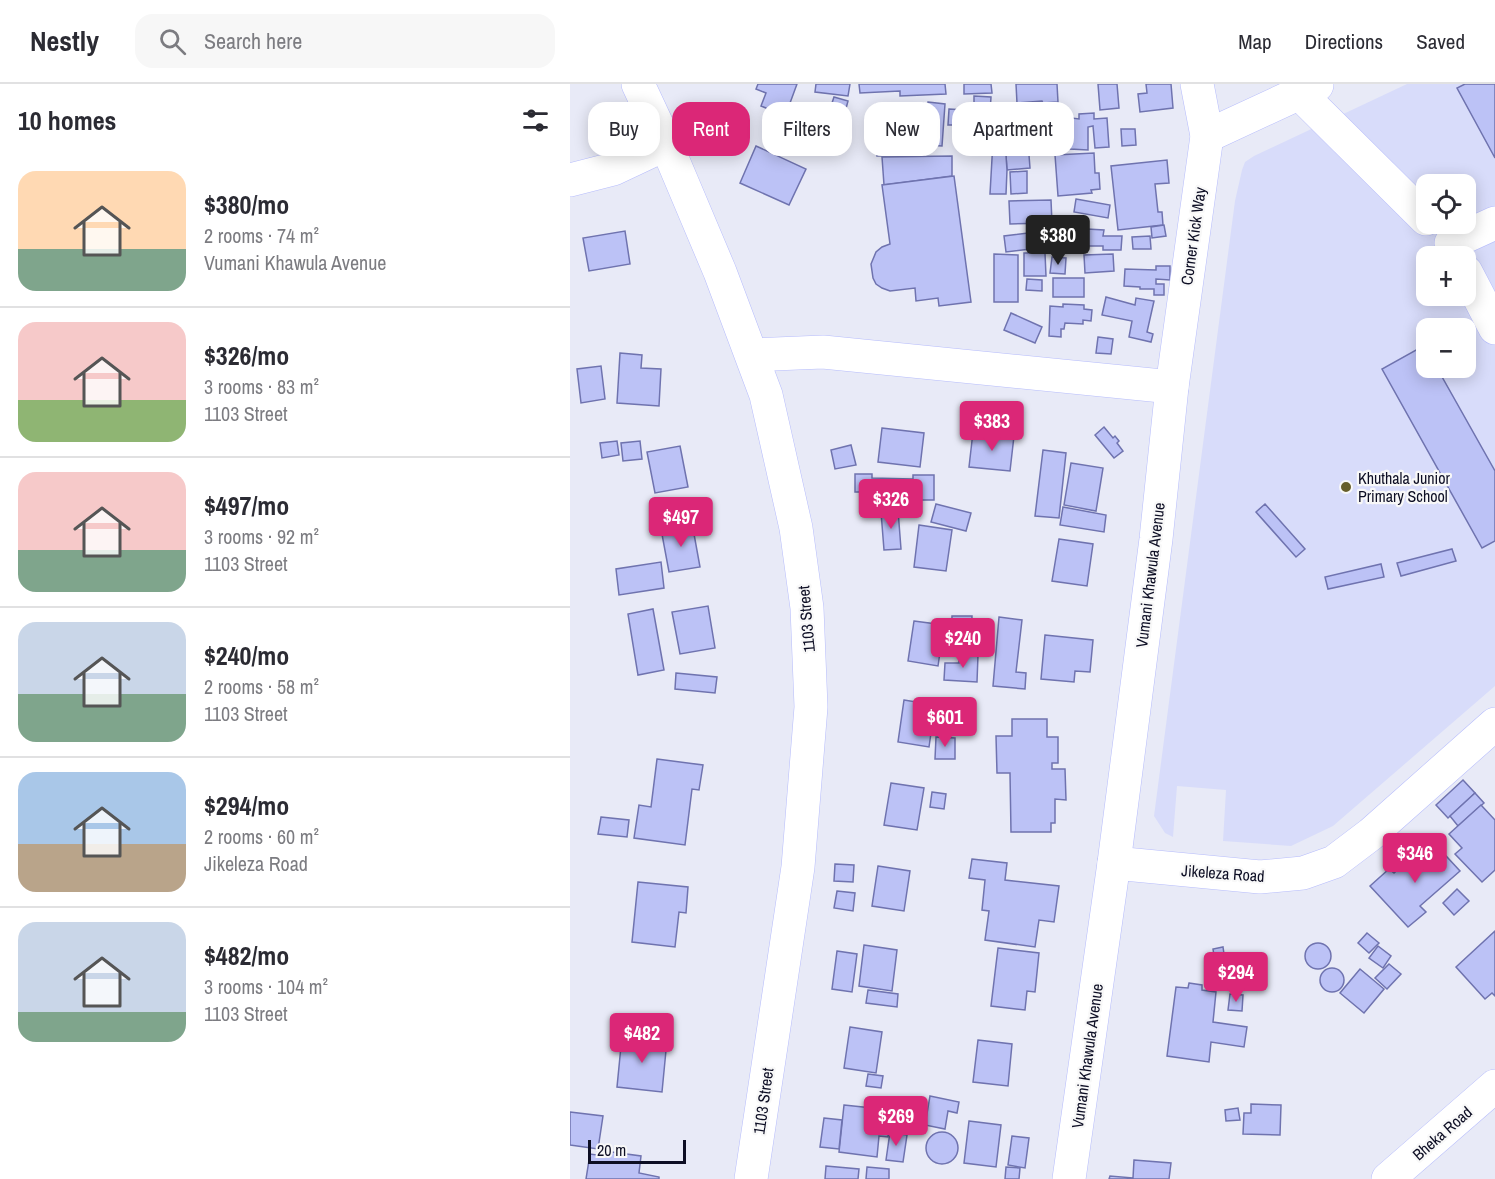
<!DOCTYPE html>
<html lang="en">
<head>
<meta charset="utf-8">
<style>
	body { margin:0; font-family:"Archivo Narrow",sans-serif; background:#f7f7f7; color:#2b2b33; height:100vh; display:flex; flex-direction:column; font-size:22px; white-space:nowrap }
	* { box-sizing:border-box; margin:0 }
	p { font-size:20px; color:#7c7c81 }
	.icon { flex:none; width:33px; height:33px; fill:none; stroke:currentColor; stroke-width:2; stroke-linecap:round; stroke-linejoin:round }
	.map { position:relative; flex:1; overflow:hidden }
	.details { display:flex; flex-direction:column; background:#fff; width:570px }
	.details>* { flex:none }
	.guide { position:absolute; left:18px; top:18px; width:570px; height:54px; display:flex; gap:12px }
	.tools { position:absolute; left:846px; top:90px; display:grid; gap:12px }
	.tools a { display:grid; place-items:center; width:60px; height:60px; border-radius:12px; background:#fff; box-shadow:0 3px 15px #0003; font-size:30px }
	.scale { position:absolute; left:18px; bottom:15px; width:98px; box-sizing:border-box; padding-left:6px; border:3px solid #0d0e24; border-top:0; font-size:16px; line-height:21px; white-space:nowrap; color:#0d0e24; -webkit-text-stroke:4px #f8f8f8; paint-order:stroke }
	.price { position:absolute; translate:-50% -51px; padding:0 14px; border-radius:6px; background:#db2777; color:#fff; font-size:20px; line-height:39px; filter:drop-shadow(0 2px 3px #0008) }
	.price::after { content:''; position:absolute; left:50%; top:36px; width:18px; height:14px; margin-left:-9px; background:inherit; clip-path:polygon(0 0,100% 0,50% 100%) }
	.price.active { background:#222; color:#fff }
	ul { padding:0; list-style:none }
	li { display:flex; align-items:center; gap:18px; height:150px; padding:0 18px }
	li+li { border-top:2px solid #e1e1e2 }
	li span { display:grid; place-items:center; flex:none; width:168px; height:120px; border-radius:18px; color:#555 }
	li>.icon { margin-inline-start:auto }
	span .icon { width:72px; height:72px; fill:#fffc; stroke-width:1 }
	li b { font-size:26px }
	h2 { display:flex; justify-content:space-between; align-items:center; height:72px; padding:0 18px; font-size:26px }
	.chip { padding:0 21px; border-radius:18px; background:#fff; box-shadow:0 3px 15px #0003; font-size:21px; line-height:54px }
	.chip.active { background:#db2777; color:#fff }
	header { display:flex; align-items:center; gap:36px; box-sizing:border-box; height:84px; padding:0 30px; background:#fff; border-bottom:2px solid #e1e1e2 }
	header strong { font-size:28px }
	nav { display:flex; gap:33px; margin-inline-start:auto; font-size:21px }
	.search { width:420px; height:54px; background:#f7f7f7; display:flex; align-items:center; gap:15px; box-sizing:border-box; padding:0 21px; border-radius:18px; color:#7c7c81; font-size:22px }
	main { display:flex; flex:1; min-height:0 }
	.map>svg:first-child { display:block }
	.built { fill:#d8dcfa; fill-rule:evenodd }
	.building { fill:#bcc2f6; stroke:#6f73af; stroke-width:1.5 }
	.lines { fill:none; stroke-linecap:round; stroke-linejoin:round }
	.minor-casing { stroke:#b6bcfc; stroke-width:34 }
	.minor { stroke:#fff; stroke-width:33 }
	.poi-dot { fill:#665e2a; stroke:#f8f8f8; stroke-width:2 }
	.labels { text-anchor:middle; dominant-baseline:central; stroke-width:4.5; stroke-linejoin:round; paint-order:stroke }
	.street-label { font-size:16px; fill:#0d0e24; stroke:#f8f8f8 }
	.poi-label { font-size:16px; fill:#0d0e24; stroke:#f8f8f8; text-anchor:start }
</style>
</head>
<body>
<header>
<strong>Nestly</strong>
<div class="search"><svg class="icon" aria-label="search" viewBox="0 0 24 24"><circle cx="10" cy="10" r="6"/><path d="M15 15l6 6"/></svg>Search here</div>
<nav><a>Map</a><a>Directions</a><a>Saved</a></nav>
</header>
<main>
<section class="details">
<h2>10 homes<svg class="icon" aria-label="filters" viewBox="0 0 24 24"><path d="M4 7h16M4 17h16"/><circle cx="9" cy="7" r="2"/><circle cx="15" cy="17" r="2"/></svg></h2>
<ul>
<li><span style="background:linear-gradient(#ffd9b3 65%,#7fa58c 0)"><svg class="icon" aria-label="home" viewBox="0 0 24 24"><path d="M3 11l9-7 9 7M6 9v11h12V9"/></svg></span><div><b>$380/mo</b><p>2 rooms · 74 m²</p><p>Vumani Khawula Avenue</p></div></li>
<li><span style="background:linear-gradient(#f6c9c9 65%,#8fb573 0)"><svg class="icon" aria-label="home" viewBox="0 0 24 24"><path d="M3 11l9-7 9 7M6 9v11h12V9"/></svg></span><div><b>$326/mo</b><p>3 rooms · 83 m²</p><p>1103 Street</p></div></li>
<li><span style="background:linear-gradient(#f6c9c9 65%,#7fa58c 0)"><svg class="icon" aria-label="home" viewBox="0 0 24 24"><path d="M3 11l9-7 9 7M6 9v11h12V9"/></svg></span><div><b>$497/mo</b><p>3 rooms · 92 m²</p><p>1103 Street</p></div></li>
<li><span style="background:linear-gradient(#c9d6e8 60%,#7fa58c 0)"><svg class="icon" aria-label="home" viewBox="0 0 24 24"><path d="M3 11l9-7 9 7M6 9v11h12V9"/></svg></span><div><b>$240/mo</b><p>2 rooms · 58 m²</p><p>1103 Street</p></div></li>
<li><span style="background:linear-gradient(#a9c7e8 60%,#b9a48a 0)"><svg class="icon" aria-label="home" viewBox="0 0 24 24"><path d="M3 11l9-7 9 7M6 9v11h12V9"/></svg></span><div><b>$294/mo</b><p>2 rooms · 60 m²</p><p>Jikeleza Road</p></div></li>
<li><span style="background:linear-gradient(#c9d6e8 75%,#7fa58c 0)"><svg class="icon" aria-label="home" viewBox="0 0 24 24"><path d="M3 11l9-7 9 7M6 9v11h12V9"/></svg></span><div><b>$482/mo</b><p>3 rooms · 104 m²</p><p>1103 Street</p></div></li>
</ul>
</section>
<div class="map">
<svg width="925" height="1095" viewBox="0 0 925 1095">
	<rect width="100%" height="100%" fill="#e8eaf7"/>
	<path class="built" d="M 837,0 L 925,0 L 925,602 L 763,742 L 721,762 L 653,757 L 656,706 L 607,702 L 603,753 L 595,749 L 584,732 L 665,117 L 672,86 L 675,78 L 684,72 ZM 856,100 L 896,100 L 896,140 L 856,140 ZM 856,172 L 896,172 L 896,212 L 856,212 ZM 856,244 L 896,244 L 896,284 L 856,284 Z"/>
	<g class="building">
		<polygon points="188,0 227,0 220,19 232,24 227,37 191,22 196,9 186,5"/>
		<polygon points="246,0 280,0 278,12 245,8"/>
		<polygon points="289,0 375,0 376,10 330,12 330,7 290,9"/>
		<polygon points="394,0 421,0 422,9 394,10"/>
		<polygon points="446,0 487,0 488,18 473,19 472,17 447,19"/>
		<polygon points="528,0 547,0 549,24 530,26"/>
		<polygon points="576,0 601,0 603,24 570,28 568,10 577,9"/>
		<polygon points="895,0 925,0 925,74 887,4"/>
		<polygon points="404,12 421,13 420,28 404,27"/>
		<polygon points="264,13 278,17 274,32 259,28"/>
		<polygon points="358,18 375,20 372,62 355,61"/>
		<polygon points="353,19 354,71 307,72 306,20"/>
		<polygon points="444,24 498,25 497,40 462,40 462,51 444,51"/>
		<polygon points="379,25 394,26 394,41 378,41"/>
		<polygon points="398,29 415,30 415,49 398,48"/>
		<polygon points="524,29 524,35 537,34 539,63 525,64 523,42 518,43 518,66 500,65 502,34 509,35 509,30"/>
		<polygon points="551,45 565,45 566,61 552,62"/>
		<polygon points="406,52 421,52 421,69 405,69"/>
		<polygon points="457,55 458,57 478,55 478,70 459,71 460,84 437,86 435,57"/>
		<polygon points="423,57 435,57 437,86 436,110 420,110"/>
		<polygon points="186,62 236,85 219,121 170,99"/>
		<polygon points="524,69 525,89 529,89 530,105 521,106 522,109 488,112 485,71"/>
		<polygon points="382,72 382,92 314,101 312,73"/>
		<polygon points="597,76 599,99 585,100 588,128 592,128 593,141 548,146 541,82"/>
		<polygon points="457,87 457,109 441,110 440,88"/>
		<polygon points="384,92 401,218 369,222 368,214 346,217 345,204 320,207 312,204 306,200 303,194 301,180 306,168 312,163 320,160 312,101"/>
		<polygon points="506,115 540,121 538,134 504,128"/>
		<polygon points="481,116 482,139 440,140 439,117"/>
		<polygon points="500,136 514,138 513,155 498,154"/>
		<polygon points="594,141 596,152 582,154 581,143"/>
		<polygon points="517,145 534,146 533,152 552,152 551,166 533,166 533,162 516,162"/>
		<polygon points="55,147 60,180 19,187 13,154"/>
		<polygon points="474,147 477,163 436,168 434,152"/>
		<polygon points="580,152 581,165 563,165 562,153"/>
		<polygon points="454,169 475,169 476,192 454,192"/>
		<polygon points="424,170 448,171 448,218 424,218"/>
		<polygon points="543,170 544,187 515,189 514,171"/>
		<polygon points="482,173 496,174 495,190 480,189"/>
		<polygon points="586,182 600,182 600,196 586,195 586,200 594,200 594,211 584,211 584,205 570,205 570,203 554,202 555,185 586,186"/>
		<rect x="483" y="194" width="31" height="19"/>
		<polygon points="457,195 472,196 472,207 456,206"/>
		<polygon points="536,213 565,221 566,214 584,217 577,248 583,250 581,258 559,253 562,237 532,231"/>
		<polygon points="493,220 514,221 514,225 522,226 521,237 513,236 513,240 495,239 494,245 491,245 491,253 479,252 480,222 493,223"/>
		<polygon points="441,229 472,243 465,259 434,246"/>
		<polygon points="528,253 543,255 541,270 526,269"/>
		<polygon points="855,261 856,264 856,284 867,284 925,387 925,457 912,464 812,285"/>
		<polygon points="50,269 72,271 71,284 91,285 89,322 47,319"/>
		<polygon points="31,282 35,315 11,319 7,285"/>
		<polygon points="534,343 543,354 545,352 549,357 547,359 553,367 544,374 525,351"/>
		<polygon points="312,344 354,349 350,383 308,378"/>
		<polygon points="403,348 444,352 440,387 399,383"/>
		<polygon points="47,357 49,371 32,374 30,359"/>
		<polygon points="70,357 72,375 53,377 51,359"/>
		<polygon points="281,361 286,381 265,385 261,366"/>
		<polygon points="110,362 118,403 85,409 77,368"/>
		<polygon points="473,366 496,369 489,434 465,432"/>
		<polygon points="501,379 533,384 526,427 494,421"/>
		<polygon points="285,390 302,390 302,394 343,395 343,391 364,391 364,416 343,416 343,418 300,417 300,408 285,408"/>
		<polygon points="366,420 401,429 396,447 361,438"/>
		<polygon points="695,420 735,465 726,473 686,428"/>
		<polygon points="493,423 536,431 534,448 490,441"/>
		<polygon points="328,426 331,465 314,466 311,428"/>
		<polygon points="122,439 130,483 99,488 91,445"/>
		<polygon points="349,441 382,446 376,487 344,483"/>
		<polygon points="489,455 523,460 517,502 482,497"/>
		<polygon points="882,465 886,477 831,492 827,479"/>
		<polygon points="91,478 94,504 49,511 46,485"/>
		<polygon points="811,480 814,493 758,505 755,493"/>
		<polygon points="138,522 145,564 110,570 102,528"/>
		<polygon points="83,525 94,586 68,591 58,530"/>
		<polygon points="382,532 402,532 401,569 381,569"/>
		<polygon points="429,533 452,536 446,588 456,589 455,605 423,602"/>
		<polygon points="344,537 374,541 368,582 338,577"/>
		<polygon points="475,551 523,556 520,588 505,587 504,598 471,595"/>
		<polygon points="389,570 408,571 407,598 374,596 375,579 389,579"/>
		<polygon points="106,589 147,593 145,609 105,605"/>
		<polygon points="334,616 365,621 359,663 328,658"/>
		<polygon points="369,628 383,628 383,648 370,649"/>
		<polygon points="442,635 477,635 477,653 488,653 488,679 482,679 482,685 495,685 496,716 485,715 485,739 481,739 481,748 441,748 440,689 427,689 426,652 442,652"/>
		<polygon points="366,653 385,654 385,675 365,675"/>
		<polygon points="87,675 133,681 129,706 122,705 115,761 64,754 69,721 81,723"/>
		<polygon points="893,696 905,709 878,734 866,721"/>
		<polygon points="321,699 354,704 347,746 314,741"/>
		<polygon points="362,708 376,710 374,725 360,723"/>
		<polygon points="905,709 914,719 888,742 880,732"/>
		<polygon points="911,721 925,736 925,786 912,798 885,770 892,764 879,750"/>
		<polygon points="31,733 59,736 57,753 28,750"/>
		<polygon points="865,760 890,787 850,822 856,828 838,843 800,802 819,785 824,789 834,780 837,785"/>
		<polygon points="402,775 437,779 435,796 489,802 484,838 469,836 465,863 415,856 419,827 412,826 415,796 399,794"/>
		<polygon points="265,780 284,781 283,798 264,797"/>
		<polygon points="308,782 340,787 334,827 302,822"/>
		<polygon points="68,798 118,803 116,829 109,828 105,863 62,858"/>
		<polygon points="887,805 899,817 884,831 873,819"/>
		<polygon points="267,807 285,809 283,827 264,824"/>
		<polygon points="925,847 925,912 922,909 915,915 886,883"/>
		<polygon points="797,849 809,859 799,869 788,859"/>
		<circle cx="748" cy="872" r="13"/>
		<polygon points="294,861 327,866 322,907 289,902"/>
		<polygon points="808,862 821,872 813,884 799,874"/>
		<polygon points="653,863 655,877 645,878 643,865"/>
		<polygon points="428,864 469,869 465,908 457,907 455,926 421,922"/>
		<polygon points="267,867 287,870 282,908 262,905"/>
		<polygon points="819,880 831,890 817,905 805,894"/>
		<circle cx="762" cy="896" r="12"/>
		<polygon points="790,885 814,905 794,929 770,909"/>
		<polygon points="619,899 632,901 632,906 646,908 643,938 677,943 674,963 641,958 639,978 597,972 606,903 618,904"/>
		<polygon points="298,906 328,910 327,923 296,919"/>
		<polygon points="660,910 673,911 672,927 658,926"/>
		<polygon points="280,943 312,948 306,989 274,984"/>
		<polygon points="52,952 97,956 92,1008 47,1003"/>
		<polygon points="408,956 442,960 438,1002 403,998"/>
		<polygon points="298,990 313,992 311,1004 296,1002"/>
		<polygon points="360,1012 389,1018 387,1029 378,1027 375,1045 355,1041"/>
		<polygon points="681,1020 711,1021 710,1051 673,1050 674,1029 681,1029"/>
		<polygon points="274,1021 321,1026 318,1053 309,1052 307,1073 269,1068"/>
		<polygon points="668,1024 670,1036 656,1037 655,1026"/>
		<polygon points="0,1028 33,1032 28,1065 0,1061"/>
		<polygon points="254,1034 272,1036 269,1065 250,1063"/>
		<polygon points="399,1037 431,1041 426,1083 394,1079"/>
		<polygon points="320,1048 337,1051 333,1078 316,1076"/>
		<circle cx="372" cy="1064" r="16"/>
		<polygon points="442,1052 459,1054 455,1084 438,1081"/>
		<polygon points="34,1067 71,1072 69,1089 89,1093 89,1095 16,1095 20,1070 34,1072"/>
		<polygon points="564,1076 601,1079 599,1095 539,1095 540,1092 563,1094"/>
		<polygon points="256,1082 289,1085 288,1095 255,1095"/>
		<polygon points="297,1083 319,1085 319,1095 296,1095"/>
		<polygon points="436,1083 450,1084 449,1095 435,1095"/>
	</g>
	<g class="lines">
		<g class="minor-casing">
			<g id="minor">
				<polyline points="68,0 96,60 150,188 196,311 226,444 237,524 241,623 228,783 181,1095"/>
				<polyline points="729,9 856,135"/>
				<polyline points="637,52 747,1"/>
				<polyline points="0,96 43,85 96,60"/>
				<polyline points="881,159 925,139"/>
				<polyline points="896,188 925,244"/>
				<polyline points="182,271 253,268 602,303"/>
				<polyline points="544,779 690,793 733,789 764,778 801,750 925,640"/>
				<polyline points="499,1095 544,779 586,455 602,303 637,52 627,0"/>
				<polyline points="818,1095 925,1002"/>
			</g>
		</g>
		<use href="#minor" class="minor"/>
	</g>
	<circle class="poi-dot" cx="776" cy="403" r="6"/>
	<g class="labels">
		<g class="street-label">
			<text transform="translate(623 152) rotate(-82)">Corner Kick Way</text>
			<text transform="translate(580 491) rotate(-83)">Vumani Khawula Avenue</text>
			<text transform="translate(236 535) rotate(-95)">1103 Street</text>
			<text transform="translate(653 789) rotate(4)">Jikeleza Road</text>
			<text transform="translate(517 972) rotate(-82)">Vumani Khawula Avenue</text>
			<text transform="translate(193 1017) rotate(-82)">1103 Street</text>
			<text transform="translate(872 1049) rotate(-41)">Bheka Road</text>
		</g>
		<g class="poi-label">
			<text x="788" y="394">Khuthala Junior<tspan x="788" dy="18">Primary School</tspan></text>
		</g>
	</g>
</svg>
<div class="tools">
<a><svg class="icon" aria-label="locate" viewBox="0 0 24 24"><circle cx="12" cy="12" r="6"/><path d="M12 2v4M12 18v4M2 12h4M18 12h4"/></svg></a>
<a>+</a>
<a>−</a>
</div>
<div class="scale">20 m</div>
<b class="price active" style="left:488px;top:182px">$380</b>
<b class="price" style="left:422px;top:368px">$383</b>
<b class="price" style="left:321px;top:446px">$326</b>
<b class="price" style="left:111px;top:464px">$497</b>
<b class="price" style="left:393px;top:585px">$240</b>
<b class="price" style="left:375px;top:664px">$601</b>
<b class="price" style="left:845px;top:800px">$346</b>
<b class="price" style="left:666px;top:919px">$294</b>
<b class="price" style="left:72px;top:980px">$482</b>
<b class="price" style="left:326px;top:1063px">$269</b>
<div class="guide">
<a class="chip">Buy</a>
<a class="chip active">Rent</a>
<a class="chip">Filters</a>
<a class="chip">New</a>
<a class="chip">Apartment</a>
</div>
</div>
</main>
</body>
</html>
